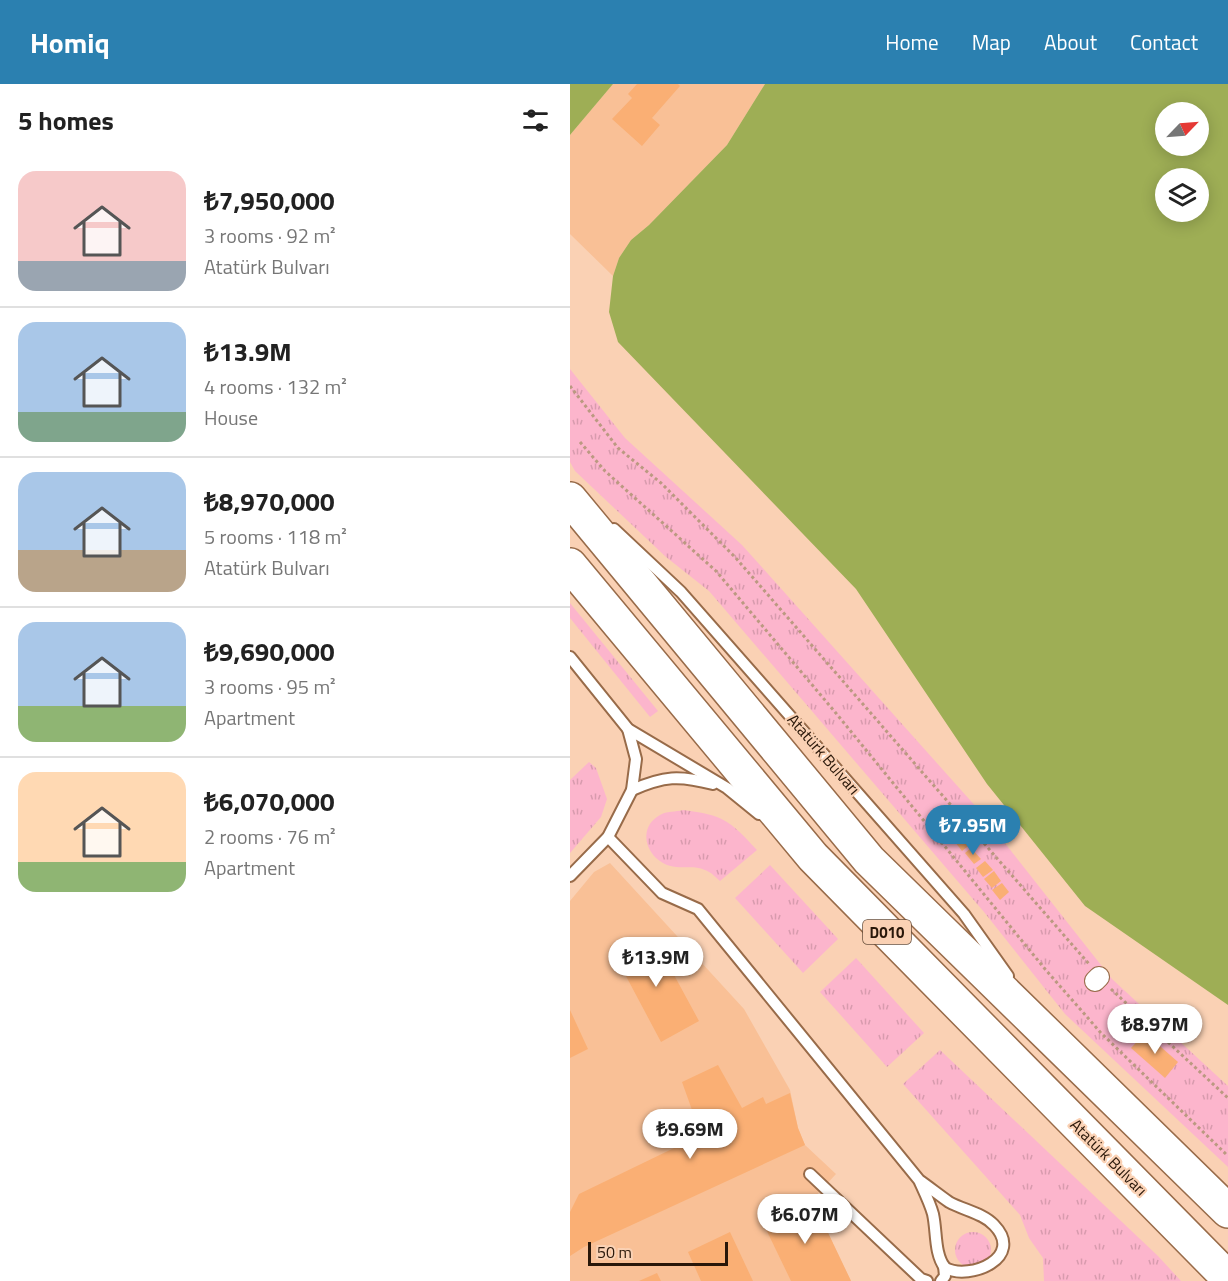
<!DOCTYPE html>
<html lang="en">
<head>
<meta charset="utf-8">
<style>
	body { margin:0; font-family:"Titillium Web",sans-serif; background:#f6f6f6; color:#222; height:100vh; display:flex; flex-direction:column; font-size:22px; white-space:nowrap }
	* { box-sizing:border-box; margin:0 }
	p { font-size:20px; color:#767676 }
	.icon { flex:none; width:33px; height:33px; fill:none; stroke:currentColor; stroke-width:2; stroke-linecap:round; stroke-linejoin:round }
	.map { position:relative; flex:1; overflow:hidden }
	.drawer { display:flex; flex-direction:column; background:#fff; width:570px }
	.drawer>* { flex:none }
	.needle { width:39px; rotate:65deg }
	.controls { position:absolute; left:585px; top:18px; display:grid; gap:12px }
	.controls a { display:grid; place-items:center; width:54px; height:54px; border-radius:50%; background:#fff; box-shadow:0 3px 15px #0003; font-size:30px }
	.scale { position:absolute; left:18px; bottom:15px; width:140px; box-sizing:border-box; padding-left:6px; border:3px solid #291709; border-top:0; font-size:16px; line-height:21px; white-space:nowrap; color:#291709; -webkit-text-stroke:4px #fad1b4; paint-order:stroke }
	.price { position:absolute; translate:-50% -51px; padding:0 14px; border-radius:21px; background:#fff; color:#222; font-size:20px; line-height:39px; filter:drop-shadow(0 2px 3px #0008) }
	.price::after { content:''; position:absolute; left:50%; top:36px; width:18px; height:14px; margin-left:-9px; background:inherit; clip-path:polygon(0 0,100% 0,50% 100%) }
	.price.selected { background:#2b80b0; color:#fff }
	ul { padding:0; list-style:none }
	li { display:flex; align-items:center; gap:18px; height:150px; padding:0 18px }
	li+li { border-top:2px solid #e0e0e0 }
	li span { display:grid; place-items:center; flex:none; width:168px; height:120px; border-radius:18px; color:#555 }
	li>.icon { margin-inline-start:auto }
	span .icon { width:72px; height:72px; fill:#fffc; stroke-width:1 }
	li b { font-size:26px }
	h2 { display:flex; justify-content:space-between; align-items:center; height:72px; padding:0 18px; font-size:26px }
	header { display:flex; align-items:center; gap:36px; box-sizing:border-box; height:84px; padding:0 30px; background:#2b80b0; color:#fff }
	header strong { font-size:28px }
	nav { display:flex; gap:33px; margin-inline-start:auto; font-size:21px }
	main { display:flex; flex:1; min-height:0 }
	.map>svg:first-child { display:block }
	.built { fill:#f9c096 }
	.grass { fill:url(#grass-tufts) }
	.water { fill:#9eae55; fill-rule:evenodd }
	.building { fill:#faaf74 }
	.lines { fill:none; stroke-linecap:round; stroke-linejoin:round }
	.lane-casing { stroke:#986b49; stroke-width:14 }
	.street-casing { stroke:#986b49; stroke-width:22 }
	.highway-casing { stroke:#986b49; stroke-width:36 }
	.path { stroke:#bb9981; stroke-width:3; stroke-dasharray:3 3; stroke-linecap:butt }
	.lane { stroke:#fff; stroke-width:10 }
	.street { stroke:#fff; stroke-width:20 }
	.highway { stroke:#fff; stroke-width:33 }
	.labels { text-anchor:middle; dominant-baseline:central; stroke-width:4.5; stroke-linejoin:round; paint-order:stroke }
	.shield { fill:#fad1b4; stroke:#684f3c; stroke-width:1.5 }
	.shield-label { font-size:15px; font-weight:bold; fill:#291709 }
	.street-label { font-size:16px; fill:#291709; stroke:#fad1b4 }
</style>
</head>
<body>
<header>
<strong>Homiq</strong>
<nav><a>Home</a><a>Map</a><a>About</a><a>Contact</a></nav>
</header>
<main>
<section class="drawer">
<h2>5 homes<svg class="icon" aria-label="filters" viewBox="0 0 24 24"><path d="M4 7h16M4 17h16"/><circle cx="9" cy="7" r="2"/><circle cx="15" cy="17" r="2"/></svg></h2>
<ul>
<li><span style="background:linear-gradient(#f6c9c9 75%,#9aa5b1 0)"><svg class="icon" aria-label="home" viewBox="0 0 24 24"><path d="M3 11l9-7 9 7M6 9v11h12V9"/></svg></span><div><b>₺7,950,000</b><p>3 rooms · 92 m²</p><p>Atatürk Bulvarı</p></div></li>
<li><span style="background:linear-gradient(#a9c7e8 75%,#7fa58c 0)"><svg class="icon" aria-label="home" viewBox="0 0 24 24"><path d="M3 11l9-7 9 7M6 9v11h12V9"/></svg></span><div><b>₺13.9M</b><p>4 rooms · 132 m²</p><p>House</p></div></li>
<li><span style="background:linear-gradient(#a9c7e8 65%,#b9a48a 0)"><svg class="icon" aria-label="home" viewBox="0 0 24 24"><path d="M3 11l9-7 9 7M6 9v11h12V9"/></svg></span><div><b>₺8,970,000</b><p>5 rooms · 118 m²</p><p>Atatürk Bulvarı</p></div></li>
<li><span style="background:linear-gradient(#a9c7e8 70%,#8fb573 0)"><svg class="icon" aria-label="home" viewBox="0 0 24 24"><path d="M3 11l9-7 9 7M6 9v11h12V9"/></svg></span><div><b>₺9,690,000</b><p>3 rooms · 95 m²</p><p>Apartment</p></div></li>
<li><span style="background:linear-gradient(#ffd9b3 75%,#8fb573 0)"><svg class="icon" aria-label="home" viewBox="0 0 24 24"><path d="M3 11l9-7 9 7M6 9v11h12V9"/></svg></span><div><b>₺6,070,000</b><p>2 rooms · 76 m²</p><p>Apartment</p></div></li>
</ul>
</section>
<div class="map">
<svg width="658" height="1197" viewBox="0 0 658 1197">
	<defs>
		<pattern id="grass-tufts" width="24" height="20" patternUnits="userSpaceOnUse" patternTransform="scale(1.5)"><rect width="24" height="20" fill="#fcb5cc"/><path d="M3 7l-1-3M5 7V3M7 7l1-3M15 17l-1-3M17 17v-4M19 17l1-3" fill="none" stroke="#d89bae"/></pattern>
	</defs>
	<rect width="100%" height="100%" fill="#fad1b4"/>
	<g class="built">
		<polygon points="43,0 195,0 157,61 79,141 61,156 49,174 43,192 0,150 0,51"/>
		<polygon points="40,779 174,925 220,1006 228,1044 235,1061 266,1090 242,1116 281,1197 0,1197 0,817 24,788"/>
	</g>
	<g class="grass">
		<polygon points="0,285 55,354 172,461 408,725 542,895 658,1002 658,1083 495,930 414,828 139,507 96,473 5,387 0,378"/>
		<polygon points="0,519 88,627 80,633 0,534"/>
		<polygon points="19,678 26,684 37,715 31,733 0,769 0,696"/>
		<path d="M 113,726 C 154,731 159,736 187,766 L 150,797 C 146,794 143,790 139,788 C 120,777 105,791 86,774 C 73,761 72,741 90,731 C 96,727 106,728 113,726 Z"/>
		<polygon points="200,781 268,855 233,889 165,814"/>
		<polygon points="286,874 354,949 317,983 250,908"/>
		<polygon points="370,966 588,1172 611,1197 474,1197 473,1174 459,1154 450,1131 333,1000"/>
		<circle cx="403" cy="1166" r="18"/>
	</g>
	<g class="water">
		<polygon points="0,0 43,0 0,51"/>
		<path d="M 195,0 L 658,0 L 658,921 L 515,822 L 417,700 L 286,505 L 48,258 L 39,228 L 43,192 L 49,174 L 61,156 L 79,141 L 157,61 ZM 596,28 L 628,28 L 628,62 L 596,62 ZM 596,94 L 628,94 L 628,128 L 596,128 Z"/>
	</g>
	<g class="building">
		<polygon points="67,0 108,0 110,2 82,34 90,41 72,62 42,35 62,14 58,10"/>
		<polygon points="394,750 402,759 392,767 385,758"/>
		<polygon points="401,764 411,775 404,780 395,769"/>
		<polygon points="415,777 423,786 413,793 406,784"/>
		<polygon points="424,787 431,797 422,804 414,795"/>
		<polygon points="432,799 439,808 430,816 422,806"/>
		<polygon points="55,854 61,866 84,854 129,937 91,958 40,862"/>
		<polygon points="0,926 18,965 0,974"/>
		<polygon points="575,949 608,978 595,994 561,964"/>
		<polygon points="148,981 172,1024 193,1013 196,1020 220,1009 228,1044 235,1061 14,1163 0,1172 0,1128 9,1110 131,1051 112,998"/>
		<polygon points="240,1114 242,1115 281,1197 221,1197 192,1137"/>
		<polygon points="160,1148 183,1197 131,1197 118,1168"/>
		<polygon points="87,1189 91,1197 69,1197"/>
	</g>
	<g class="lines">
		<g class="lane-casing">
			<g id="lane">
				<polyline points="44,445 111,508 394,830 438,892"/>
				<polyline points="0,573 58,645 157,704 189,730"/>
				<path d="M 62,706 C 94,692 109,691 143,700"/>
				<path d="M 38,753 L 92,809 L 128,825 L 349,1096 C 359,1103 369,1111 379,1118 C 393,1126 413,1129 424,1141 C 455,1173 401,1197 375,1184 C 364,1169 367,1148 363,1130 C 360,1119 354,1107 349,1096"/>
				<polyline points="0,792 38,753 62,706 66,675 58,645"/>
				<polyline points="240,1090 351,1195 357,1197"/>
				<polyline points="371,1197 375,1192 374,1182"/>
			</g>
		</g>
		<g class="street-casing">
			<polyline id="street" points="525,897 529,893"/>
		</g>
		<g class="highway-casing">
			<g id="highway">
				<polyline points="0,415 299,776 658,1127"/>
				<polyline points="0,481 243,773 658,1194"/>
			</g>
		</g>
		<g class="path">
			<polyline points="0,302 48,364 91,399 165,473 519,880"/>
			<polyline points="10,358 35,387 146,487 265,628 475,885 531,949 658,1072"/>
			<polyline points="541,905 658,1014"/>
		</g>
		<use href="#lane" class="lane"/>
		<use href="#street" class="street"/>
		<use href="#highway" class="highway"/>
	</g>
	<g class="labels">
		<rect class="shield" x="293" y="836" width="48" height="24" rx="4.5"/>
		<g class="shield-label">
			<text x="317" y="848">D010</text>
		</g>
		<g class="street-label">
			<text transform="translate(254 670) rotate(49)">Atatürk Bulvarı</text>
			<text transform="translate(539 1073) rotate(45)">Atatürk Bulvarı</text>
		</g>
	</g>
</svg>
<div class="controls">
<a><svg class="needle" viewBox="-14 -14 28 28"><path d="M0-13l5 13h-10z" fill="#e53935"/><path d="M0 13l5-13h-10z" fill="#767676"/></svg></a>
<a><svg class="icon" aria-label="layers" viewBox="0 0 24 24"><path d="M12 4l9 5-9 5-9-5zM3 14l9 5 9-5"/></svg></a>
</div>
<div class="scale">50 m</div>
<b class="price selected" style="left:403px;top:772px">₺7.95M</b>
<b class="price" style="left:86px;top:904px">₺13.9M</b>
<b class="price" style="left:585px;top:971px">₺8.97M</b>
<b class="price" style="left:120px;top:1076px">₺9.69M</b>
<b class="price" style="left:235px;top:1161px">₺6.07M</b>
</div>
</main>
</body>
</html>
